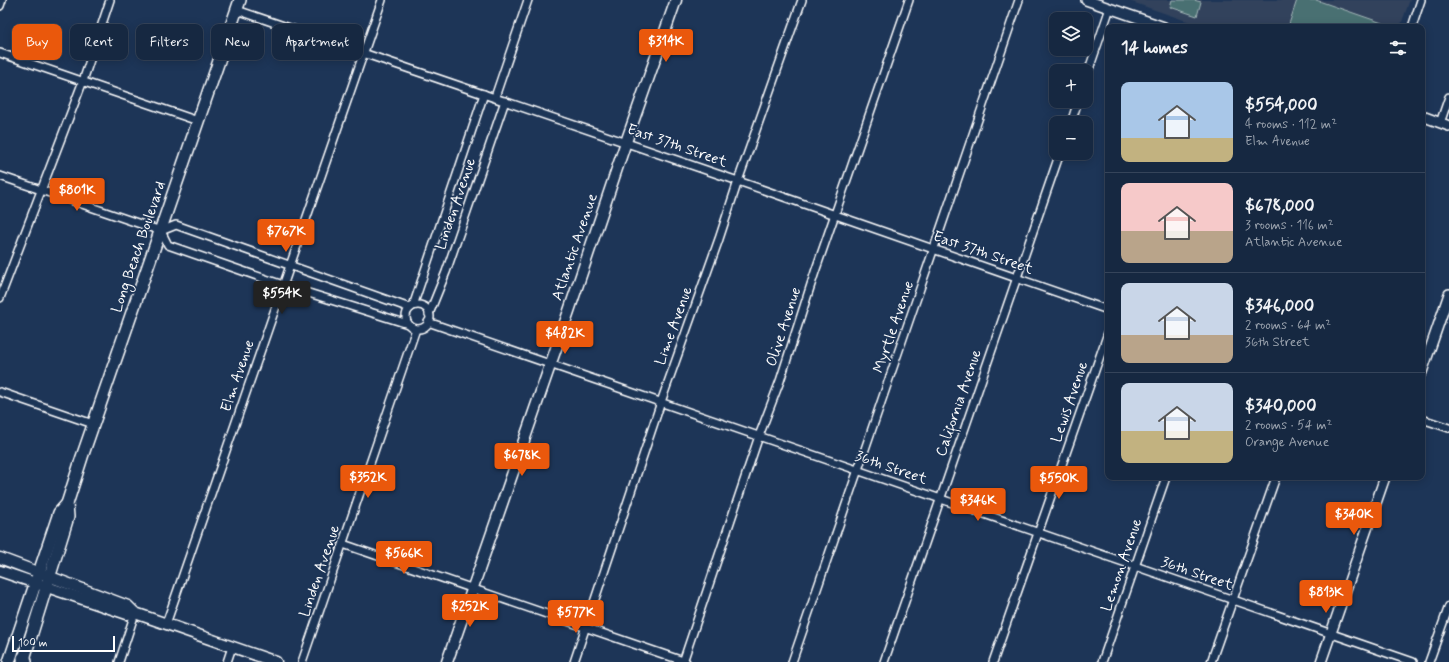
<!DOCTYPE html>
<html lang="en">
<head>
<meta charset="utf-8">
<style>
	body { margin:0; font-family:Mynerve,sans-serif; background:#1f3048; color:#f1f3f6; height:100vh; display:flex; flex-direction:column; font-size:15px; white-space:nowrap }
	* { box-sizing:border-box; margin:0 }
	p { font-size:13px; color:#9ea6b1 }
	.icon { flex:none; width:22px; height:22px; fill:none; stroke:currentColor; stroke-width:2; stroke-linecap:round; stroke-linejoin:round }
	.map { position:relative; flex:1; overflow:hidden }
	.panel { position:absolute; left:1105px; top:24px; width:320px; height:456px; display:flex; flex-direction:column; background:#162841; border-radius:8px; box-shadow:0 2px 10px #0003,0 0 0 1px #35445a }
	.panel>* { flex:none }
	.guide { position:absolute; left:12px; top:24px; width:380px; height:36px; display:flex; gap:8px }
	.tools { position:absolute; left:1049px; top:12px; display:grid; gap:8px }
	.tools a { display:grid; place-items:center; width:44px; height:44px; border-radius:8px; background:#162841; box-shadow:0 2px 10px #0003,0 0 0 1px #35445a; font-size:20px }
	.scale { position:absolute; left:12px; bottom:10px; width:103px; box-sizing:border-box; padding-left:4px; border:2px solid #fff; border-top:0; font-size:11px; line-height:14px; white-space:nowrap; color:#fff; -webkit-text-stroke:3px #1d3557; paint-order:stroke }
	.price { position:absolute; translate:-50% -34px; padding:0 9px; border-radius:4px; background:#ea580c; color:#fff; font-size:13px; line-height:26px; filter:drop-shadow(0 1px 2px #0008) }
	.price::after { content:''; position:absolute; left:50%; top:24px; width:12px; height:9px; margin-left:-6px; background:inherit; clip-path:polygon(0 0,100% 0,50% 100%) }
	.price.current { background:#222; color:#fff }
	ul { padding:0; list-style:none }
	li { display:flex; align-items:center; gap:12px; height:100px; padding:0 16px }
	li+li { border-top:1px solid #35445a }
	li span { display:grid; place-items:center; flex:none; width:112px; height:80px; border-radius:8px; color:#555 }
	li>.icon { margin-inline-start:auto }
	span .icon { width:48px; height:48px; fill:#fffc; stroke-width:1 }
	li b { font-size:17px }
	h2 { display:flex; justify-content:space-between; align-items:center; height:48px; padding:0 16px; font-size:17px }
	.chip { padding:0 14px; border-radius:8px; background:#162841; box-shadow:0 2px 10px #0003,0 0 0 1px #35445a; font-size:14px; line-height:36px }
	.chip.current { background:#ea580c; color:#fff }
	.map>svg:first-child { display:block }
	.built { fill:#30425c }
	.green { fill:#496f72; stroke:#a4b7b8 }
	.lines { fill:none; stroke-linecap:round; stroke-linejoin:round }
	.minor-casing { stroke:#fff; stroke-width:10 }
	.tertiary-casing { stroke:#fff; stroke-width:12 }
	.secondary-casing { stroke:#fff; stroke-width:13 }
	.primary-casing { stroke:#fff; stroke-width:14 }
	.motorway-casing { stroke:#fff; stroke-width:16 }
	.minor { stroke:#1d3557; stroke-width:7 }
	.tertiary { stroke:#1d3557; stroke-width:9 }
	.secondary { stroke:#1d3557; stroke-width:10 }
	.primary { stroke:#1d3557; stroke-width:11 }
	.motorway { stroke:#1d3557; stroke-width:13 }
	.labels { text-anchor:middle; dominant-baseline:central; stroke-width:3.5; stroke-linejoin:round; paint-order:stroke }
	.street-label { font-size:15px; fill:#fff; stroke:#1d3557 }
</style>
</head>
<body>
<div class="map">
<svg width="1449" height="662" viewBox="0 0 1449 662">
	<rect width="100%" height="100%" fill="#1d3557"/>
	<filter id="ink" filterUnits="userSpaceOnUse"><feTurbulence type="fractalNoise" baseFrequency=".025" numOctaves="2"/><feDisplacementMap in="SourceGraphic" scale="8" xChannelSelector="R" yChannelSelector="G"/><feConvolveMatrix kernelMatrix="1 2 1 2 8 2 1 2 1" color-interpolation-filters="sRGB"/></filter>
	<g filter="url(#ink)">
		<polygon class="built" points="1126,0 1410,0 1400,27 1204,27"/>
		<g class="green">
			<polygon points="1172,0 1194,0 1201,2 1197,16 1170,7"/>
			<polygon points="1297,0 1316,0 1388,25 1387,27 1288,27"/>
		</g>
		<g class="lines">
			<g class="minor-casing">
				<g id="minor">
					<polyline points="0,6 2,0"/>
					<polyline points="237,10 738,181 1108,310"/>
					<polyline points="1412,27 1421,0"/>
					<polyline points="0,53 198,121"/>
					<polyline points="1086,78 1110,8"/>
					<polyline points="495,97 528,0"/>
					<polyline points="1071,123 1078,101"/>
					<polyline points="1440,123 1449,97"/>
					<polyline points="0,176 161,231 176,225 410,308"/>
					<polyline points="161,231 168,245 283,285 408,324"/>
					<polyline points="0,298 83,81 110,0"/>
					<circle cx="418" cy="317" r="12"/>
					<polyline points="413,306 484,94"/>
					<polyline points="429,314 446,272 505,101"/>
					<polyline points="428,322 1413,662"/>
					<polyline points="0,392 93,424"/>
					<polyline points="1422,419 1449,428"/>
					<polyline points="343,544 686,662"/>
					<polyline points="166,624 382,0"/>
					<polyline points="119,662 135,613"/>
					<polyline points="227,662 232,647"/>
					<polyline points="302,662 416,329"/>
					<polyline points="574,662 661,402 719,239 738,181 802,0"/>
					<polyline points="683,662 759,436 780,381 815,272 909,0"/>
					<path d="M 792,662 C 866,441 945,221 1019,0"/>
					<polyline points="884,662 1060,153"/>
					<polyline points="993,662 1108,333"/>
					<polyline points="1102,662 1166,477"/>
					<polyline points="1211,662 1276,477"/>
					<polyline points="1429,662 1449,606"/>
				</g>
			</g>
			<g class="tertiary-casing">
				<g id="tertiary">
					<polyline points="1086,0 1164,27"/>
					<polyline points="1422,116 1449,126"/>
					<polyline points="1422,372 1449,294"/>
					<polyline points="1321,662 1385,477"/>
				</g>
			</g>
			<g class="secondary-casing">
				<g id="secondary">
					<polyline points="0,558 128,606 135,613 276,662"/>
					<polyline points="0,571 127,614 135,613"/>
					<polyline points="447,662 569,311 626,142 676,0"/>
				</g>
			</g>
			<g class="primary-casing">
				<g id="primary">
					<polyline points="9,662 59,513 67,504"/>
					<polyline points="23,662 68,517 67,504 82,457 240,0"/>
				</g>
			</g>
			<g class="motorway-casing">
				<polyline id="motorway" points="24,658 25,662"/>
			</g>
			<use href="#minor" class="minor"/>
			<use href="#tertiary" class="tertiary"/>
			<use href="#secondary" class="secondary"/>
			<use href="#primary" class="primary"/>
			<use href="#motorway" class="motorway"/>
		</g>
	</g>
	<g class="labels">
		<g class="street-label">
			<text transform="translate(677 146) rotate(19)">East 37th Street</text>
			<text transform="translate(456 204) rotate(-71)">Linden Avenue</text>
			<text transform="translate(139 247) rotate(-71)">Long Beach Boulevard</text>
			<text transform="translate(575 247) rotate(-71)">Atlantic Avenue</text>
			<text transform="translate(983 253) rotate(19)">East 37th Street</text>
			<text transform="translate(674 326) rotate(-70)">Lime Avenue</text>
			<text transform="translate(784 327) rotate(-72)">Olive Avenue</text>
			<text transform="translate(894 327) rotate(-71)">Myrtle Avenue</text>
			<text transform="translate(238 376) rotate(-71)">Elm Avenue</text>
			<text transform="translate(1070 402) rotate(-71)">Lewis Avenue</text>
			<text transform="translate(959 403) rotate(-71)">California Avenue</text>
			<text transform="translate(891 468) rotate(19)">36th Street</text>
			<text transform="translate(1122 565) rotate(-71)">Lemon Avenue</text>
			<text transform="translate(320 571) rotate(-71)">Linden Avenue</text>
			<text transform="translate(1197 574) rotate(19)">36th Street</text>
		</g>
	</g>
</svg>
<div class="tools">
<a><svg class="icon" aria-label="layers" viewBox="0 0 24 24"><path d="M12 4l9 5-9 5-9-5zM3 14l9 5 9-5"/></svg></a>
<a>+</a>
<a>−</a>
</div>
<div class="scale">100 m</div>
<b class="price" style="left:666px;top:63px">$314K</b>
<b class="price" style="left:77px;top:212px">$801K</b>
<b class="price" style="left:286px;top:253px">$767K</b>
<b class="price current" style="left:282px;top:315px">$554K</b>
<b class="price" style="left:565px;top:355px">$482K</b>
<b class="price" style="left:522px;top:477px">$678K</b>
<b class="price" style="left:368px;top:499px">$352K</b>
<b class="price" style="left:1059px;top:500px">$550K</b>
<b class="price" style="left:978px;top:522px">$346K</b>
<b class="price" style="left:1354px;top:536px">$340K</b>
<b class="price" style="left:404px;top:575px">$566K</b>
<b class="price" style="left:1326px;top:614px">$813K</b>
<b class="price" style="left:470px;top:628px">$252K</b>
<b class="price" style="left:576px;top:634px">$577K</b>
<div class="guide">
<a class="chip current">Buy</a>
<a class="chip">Rent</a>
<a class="chip">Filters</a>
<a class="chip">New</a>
<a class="chip">Apartment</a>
</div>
<section class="panel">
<h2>14 homes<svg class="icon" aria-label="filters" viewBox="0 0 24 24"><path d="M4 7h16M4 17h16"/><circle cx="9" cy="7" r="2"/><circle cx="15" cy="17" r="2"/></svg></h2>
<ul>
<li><span style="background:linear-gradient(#a9c7e8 70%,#c2b280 0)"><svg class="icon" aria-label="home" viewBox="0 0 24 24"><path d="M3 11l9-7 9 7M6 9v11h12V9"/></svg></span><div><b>$554,000</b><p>4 rooms · 112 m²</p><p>Elm Avenue</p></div></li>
<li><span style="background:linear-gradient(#f6c9c9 60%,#b9a48a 0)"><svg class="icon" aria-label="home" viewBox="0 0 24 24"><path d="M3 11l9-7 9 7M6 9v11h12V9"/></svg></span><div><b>$678,000</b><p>3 rooms · 116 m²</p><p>Atlantic Avenue</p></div></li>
<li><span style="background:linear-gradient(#c9d6e8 65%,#b9a48a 0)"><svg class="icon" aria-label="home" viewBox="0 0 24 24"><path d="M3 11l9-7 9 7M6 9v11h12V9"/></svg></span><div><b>$346,000</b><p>2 rooms · 64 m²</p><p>36th Street</p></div></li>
<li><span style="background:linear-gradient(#c9d6e8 60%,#c2b280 0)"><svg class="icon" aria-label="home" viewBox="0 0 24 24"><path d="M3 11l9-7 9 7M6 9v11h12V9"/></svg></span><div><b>$340,000</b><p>2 rooms · 54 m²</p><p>Orange Avenue</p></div></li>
</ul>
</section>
</div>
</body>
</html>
